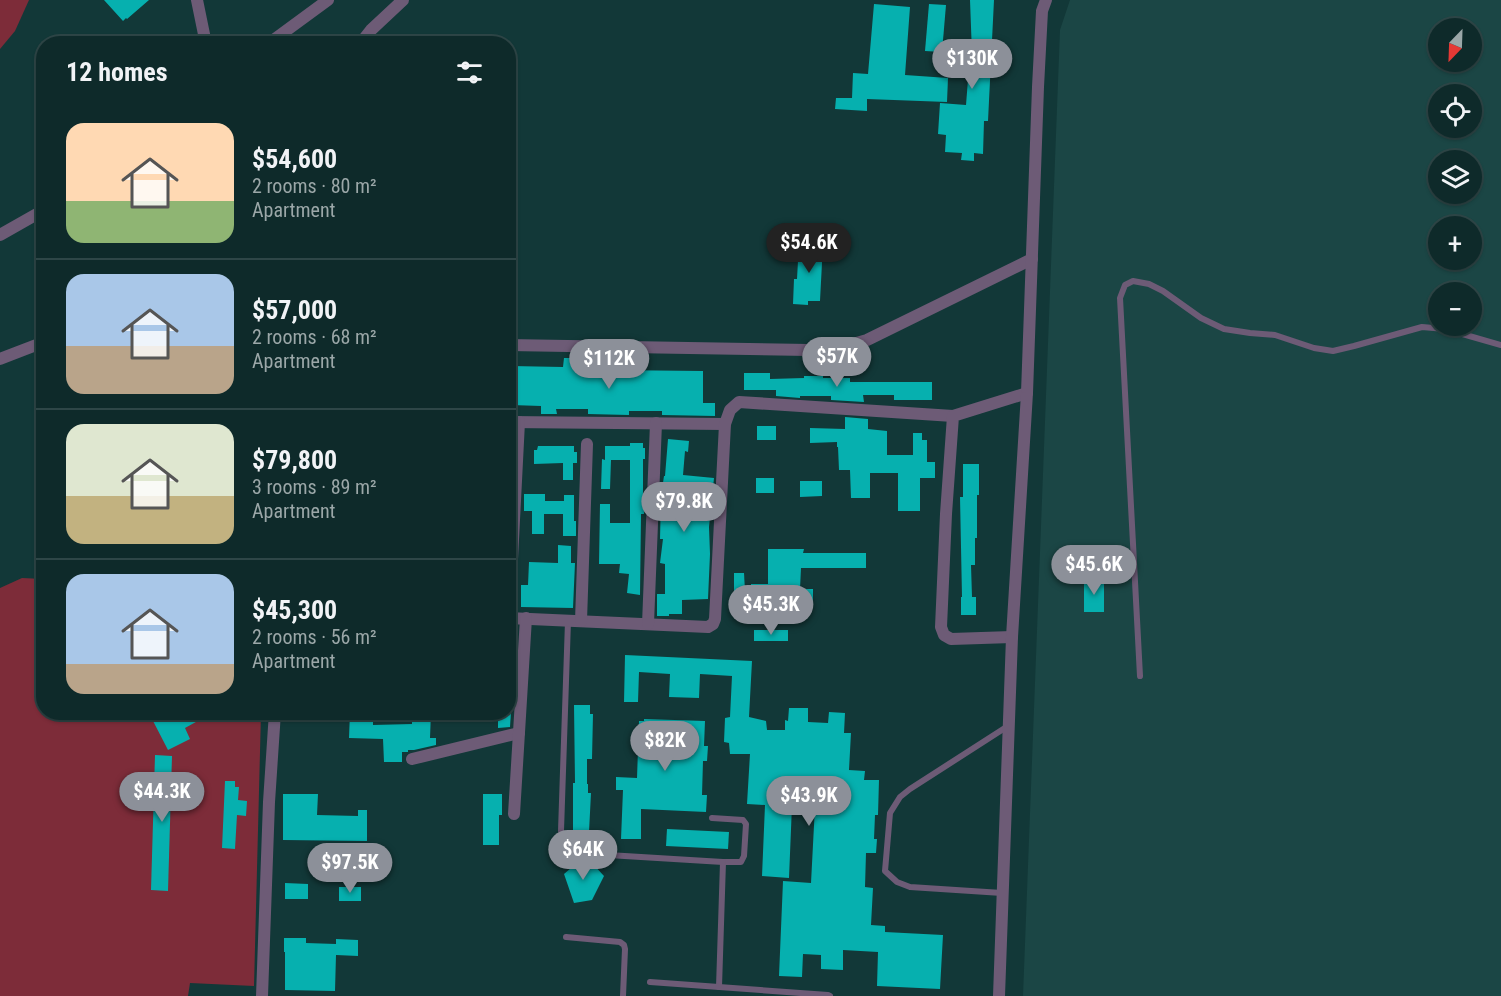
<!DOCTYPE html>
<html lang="en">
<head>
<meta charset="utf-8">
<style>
	body { margin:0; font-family:"Roboto Condensed",sans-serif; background:#173232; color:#f1f3f6; height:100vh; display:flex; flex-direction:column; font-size:22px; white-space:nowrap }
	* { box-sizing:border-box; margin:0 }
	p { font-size:20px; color:#9ba7a8 }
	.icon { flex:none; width:33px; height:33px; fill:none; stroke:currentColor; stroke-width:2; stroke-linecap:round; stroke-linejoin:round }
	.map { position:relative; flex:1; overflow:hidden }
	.sheet { position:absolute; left:36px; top:36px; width:480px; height:684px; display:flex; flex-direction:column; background:#0e2a2a; border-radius:24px; box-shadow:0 2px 4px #0004,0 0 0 2px #2e4647 }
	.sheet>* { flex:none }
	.needle { width:39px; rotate:203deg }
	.buttons { position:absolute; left:1428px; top:18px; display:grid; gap:12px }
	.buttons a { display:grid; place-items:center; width:54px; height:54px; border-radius:50%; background:#0e2a2a; box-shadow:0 2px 4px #0004,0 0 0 2px #2e4647; font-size:30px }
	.price { position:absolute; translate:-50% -51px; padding:0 14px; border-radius:21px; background:#8c9099; color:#fff; font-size:20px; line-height:39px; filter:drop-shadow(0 2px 3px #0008) }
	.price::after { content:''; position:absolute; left:50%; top:36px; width:18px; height:14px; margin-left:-9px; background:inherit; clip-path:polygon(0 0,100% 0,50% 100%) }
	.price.on { background:#222; color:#fff }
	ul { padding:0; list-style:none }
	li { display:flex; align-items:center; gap:18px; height:150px; padding:0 30px }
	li+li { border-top:2px solid #2e4647 }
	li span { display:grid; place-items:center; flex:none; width:168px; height:120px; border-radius:18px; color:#555 }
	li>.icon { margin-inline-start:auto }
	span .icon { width:72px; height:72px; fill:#fffc; stroke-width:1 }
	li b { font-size:26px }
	h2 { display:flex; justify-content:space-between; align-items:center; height:72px; padding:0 30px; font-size:26px }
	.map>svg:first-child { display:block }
	.built { fill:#1b4645; fill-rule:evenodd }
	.green { fill:#7d2c39 }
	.building { fill:#06b0af }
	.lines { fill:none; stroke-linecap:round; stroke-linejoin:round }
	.lane { stroke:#6d5b76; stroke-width:6 }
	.street { stroke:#6d5b76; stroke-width:12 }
</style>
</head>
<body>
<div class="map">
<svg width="1501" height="996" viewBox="0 0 1501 996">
	<rect width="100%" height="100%" fill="#123838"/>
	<path class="built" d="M 1070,0 L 1501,0 L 1501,996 L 1023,996 L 1060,30 ZM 1438,28 L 1472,28 L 1472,62 L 1438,62 ZM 1438,94 L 1472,94 L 1472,128 L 1438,128 ZM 1438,160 L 1472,160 L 1472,194 L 1438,194 ZM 1438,226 L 1472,226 L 1472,260 L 1438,260 ZM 1438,292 L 1472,292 L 1472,326 L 1438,326 Z"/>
	<g class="green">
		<polygon points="0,0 29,0 15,31 0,49"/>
		<polygon points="22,578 43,579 44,712 261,713 254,986 190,983 188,996 0,996 0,588"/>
	</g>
	<g class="building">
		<polygon points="104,0 149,0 127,19 126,18 123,21"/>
		<polygon points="970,0 994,0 988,121 984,121 983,154 974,153 974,161 961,160 962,153 945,152 946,135 938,134 940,103 966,105 970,54 972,54"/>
		<polygon points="874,4 910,7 905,75 948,78 947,102 867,99 867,111 835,109 836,98 852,98 853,73 868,74"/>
		<polygon points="929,4 946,5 942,52 925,51"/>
		<polygon points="799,243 823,244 820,301 808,301 808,305 793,304 794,279 797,279"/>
		<polygon points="564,358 582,358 582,360 609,361 609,370 703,371 703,403 715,403 715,416 662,415 662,411 629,411 629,415 588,414 588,409 556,409 557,414 541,414 541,406 511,405 511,366 563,367"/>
		<polygon points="744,373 770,373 770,379 804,378 804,376 823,376 823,378 850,378 850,382 932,382 932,400 894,400 894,395 863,395 864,402 831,400 831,396 800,396 800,398 776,396 776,390 744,390"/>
		<polygon points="845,417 868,419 868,429 887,431 887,455 913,455 913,433 922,433 922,440 927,440 927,462 935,462 935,478 920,478 920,511 898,511 898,473 870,473 870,498 851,498 850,470 839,470 838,447 837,447 837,442 810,443 810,428 845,429"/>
		<rect x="757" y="426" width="19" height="14"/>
		<polygon points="668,439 689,441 688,452 685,451 683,475 714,478 709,527 710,554 708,599 682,600 682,614 669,614 669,616 657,616 657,594 665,594 665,564 660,563 663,539 660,539 661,496 664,476 665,476"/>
		<polygon points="630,443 643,443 643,448 645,448 645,459 643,459 643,496 645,496 644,514 641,514 640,595 627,593 629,574 619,573 620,564 599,564 600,504 610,504 610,523 630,523 630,460 611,460 610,489 601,489 602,459 605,460 605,446 630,446"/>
		<polygon points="538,446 574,446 574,452 577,452 577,463 573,463 573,480 563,480 563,463 534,464 534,450 537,450"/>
		<polygon points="963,464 979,464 979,495 977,495 977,538 975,538 975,565 971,565 972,597 976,597 976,615 961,615 961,597 962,597 960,497 963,497"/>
		<rect x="756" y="478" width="18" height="15"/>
		<polygon points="800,481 822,481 822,496 800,497"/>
		<polygon points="524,494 545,494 545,501 564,501 564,495 574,495 574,521 576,521 576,536 563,536 563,514 544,514 544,534 532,534 532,511 524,511"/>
		<polygon points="558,545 571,546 571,563 575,563 573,608 521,607 521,585 528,585 529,562 558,563"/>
		<polygon points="768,549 804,549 803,553 866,553 866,568 801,568 800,589 813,589 813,604 751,604 751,584 768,584"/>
		<polygon points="734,573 744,573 745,591 734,591"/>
		<rect x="1084" y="579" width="20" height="33"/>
		<rect x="754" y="630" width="34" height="11"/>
		<polygon points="625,655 752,661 749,717 766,721 767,730 785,730 785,720 788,721 789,708 808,708 808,722 828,723 829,712 845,713 844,733 851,733 849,770 865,771 864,780 879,780 878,815 875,815 874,839 877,839 876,853 866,853 865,887 873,888 871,925 885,926 885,932 943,935 940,989 877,986 878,952 843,950 843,970 821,969 821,955 803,954 802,977 779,976 783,881 811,883 815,806 792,805 789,878 762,876 765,805 747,804 750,754 730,754 729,743 724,742 725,718 730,717 732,676 700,674 699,698 669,697 670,674 639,672 638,702 624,702"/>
		<polygon points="574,705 590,705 590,714 593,714 592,759 587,759 587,784 588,784 588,793 591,793 589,832 573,831 573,783 575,783"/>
		<polygon points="156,712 214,712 185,728 190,739 168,750 152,719 158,716"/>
		<polygon points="350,712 373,712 373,725 412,724 412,712 431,712 430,738 436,738 436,745 414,750 408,750 408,752 402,752 402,762 384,762 383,739 349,738"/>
		<polygon points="498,712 511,712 510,727 498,728"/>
		<polygon points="644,719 705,721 704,746 708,746 707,761 703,761 702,795 707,795 706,812 641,809 641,839 621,839 623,790 616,790 616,777 637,778 639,721 644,721"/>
		<polygon points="155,755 172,756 168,891 151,890"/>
		<polygon points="225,781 235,781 235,787 239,787 238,800 247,801 246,816 237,815 235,849 222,848"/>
		<polygon points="283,794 318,794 317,815 358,816 358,810 367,810 367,841 283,840"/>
		<polygon points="483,794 502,794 502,815 499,815 499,845 483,845"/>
		<polygon points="667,829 729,832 728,849 666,846"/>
		<polygon points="578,862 591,862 604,876 592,900 574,903 564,874"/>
		<polygon points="285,883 308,884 308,899 285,899"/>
		<rect x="339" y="887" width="22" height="14"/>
		<polygon points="284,938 306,938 306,943 336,944 336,939 358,940 358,956 336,955 335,991 285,990 285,952 284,952"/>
	</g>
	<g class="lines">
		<g class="lane">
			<polyline points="1140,676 1120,298 1125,285 1133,281 1149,284 1163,291 1201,318 1224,329 1250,333 1275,335 1314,348 1333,351 1354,346 1422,327 1445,329 1501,345"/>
			<polyline points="712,818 743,820 746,824 744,856 741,862 723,862 719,987"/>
			<polyline points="561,831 568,621"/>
			<polyline points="559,852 723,862"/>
			<polyline points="1002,893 910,887 897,882 885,871 890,813 900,797 910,789 1008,726"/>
			<polyline points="566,937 620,942 624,945 625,949 623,996"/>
			<polyline points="650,982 828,995 830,996"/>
		</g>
		<g class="street">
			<polyline points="197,0 206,44"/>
			<polyline points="268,44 328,0"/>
			<polyline points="360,44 371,30 403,0"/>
			<polyline points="0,235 44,210"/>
			<polyline points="508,345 809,350 839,348 867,340 1032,259"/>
			<polyline points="0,359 44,342"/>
			<polyline points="508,422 725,424"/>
			<polyline points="508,618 708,627 713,624 715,619 725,424 730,410 739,402 953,416"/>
			<polyline points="509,618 519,422"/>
			<polyline points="581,621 587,444"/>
			<polyline points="648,624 656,423"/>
			<polyline points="1012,637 951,639 944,635 941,627 946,514 953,416 1027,393"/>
			<polyline points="412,759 519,733"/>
			<polyline points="514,814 526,618"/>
			<polyline points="262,996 269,802 275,712"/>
			<polyline points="999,996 1012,637 1027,393 1038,87 1042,11 1046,0"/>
		</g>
	</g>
</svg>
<div class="buttons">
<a><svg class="needle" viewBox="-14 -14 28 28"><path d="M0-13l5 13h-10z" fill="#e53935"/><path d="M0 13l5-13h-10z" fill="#9ba7a8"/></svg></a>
<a><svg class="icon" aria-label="locate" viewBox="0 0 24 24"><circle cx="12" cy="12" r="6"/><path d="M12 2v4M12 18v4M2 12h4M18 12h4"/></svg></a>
<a><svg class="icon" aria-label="layers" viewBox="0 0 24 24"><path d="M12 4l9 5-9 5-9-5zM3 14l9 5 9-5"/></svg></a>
<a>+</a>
<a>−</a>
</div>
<b class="price" style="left:972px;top:90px">$130K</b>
<b class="price on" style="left:809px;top:274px">$54.6K</b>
<b class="price" style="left:837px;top:388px">$57K</b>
<b class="price" style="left:609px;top:390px">$112K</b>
<b class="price" style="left:684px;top:533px">$79.8K</b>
<b class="price" style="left:1094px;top:596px">$45.6K</b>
<b class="price" style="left:771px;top:636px">$45.3K</b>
<b class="price" style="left:665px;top:772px">$82K</b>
<b class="price" style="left:162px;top:823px">$44.3K</b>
<b class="price" style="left:809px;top:827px">$43.9K</b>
<b class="price" style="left:583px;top:881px">$64K</b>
<b class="price" style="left:350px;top:894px">$97.5K</b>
<section class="sheet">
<h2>12 homes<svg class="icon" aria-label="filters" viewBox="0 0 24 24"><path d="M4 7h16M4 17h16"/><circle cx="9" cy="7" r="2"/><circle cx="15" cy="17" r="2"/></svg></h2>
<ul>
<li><span style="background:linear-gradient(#ffd9b3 65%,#8fb573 0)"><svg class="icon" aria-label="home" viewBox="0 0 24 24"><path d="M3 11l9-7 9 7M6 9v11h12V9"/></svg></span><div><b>$54,600</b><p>2 rooms · 80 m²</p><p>Apartment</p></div></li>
<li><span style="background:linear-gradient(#a9c7e8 60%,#b9a48a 0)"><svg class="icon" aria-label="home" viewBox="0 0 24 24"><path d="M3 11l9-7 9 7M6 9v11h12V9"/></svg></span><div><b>$57,000</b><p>2 rooms · 68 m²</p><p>Apartment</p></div></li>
<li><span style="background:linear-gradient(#dfe7d0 60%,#c2b280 0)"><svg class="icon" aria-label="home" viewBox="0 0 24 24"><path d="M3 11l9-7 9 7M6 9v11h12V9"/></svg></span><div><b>$79,800</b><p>3 rooms · 89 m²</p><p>Apartment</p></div></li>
<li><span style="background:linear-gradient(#a9c7e8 75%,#b9a48a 0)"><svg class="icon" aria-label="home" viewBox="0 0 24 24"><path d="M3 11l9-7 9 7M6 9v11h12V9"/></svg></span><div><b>$45,300</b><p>2 rooms · 56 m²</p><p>Apartment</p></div></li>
</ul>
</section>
</div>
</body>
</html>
